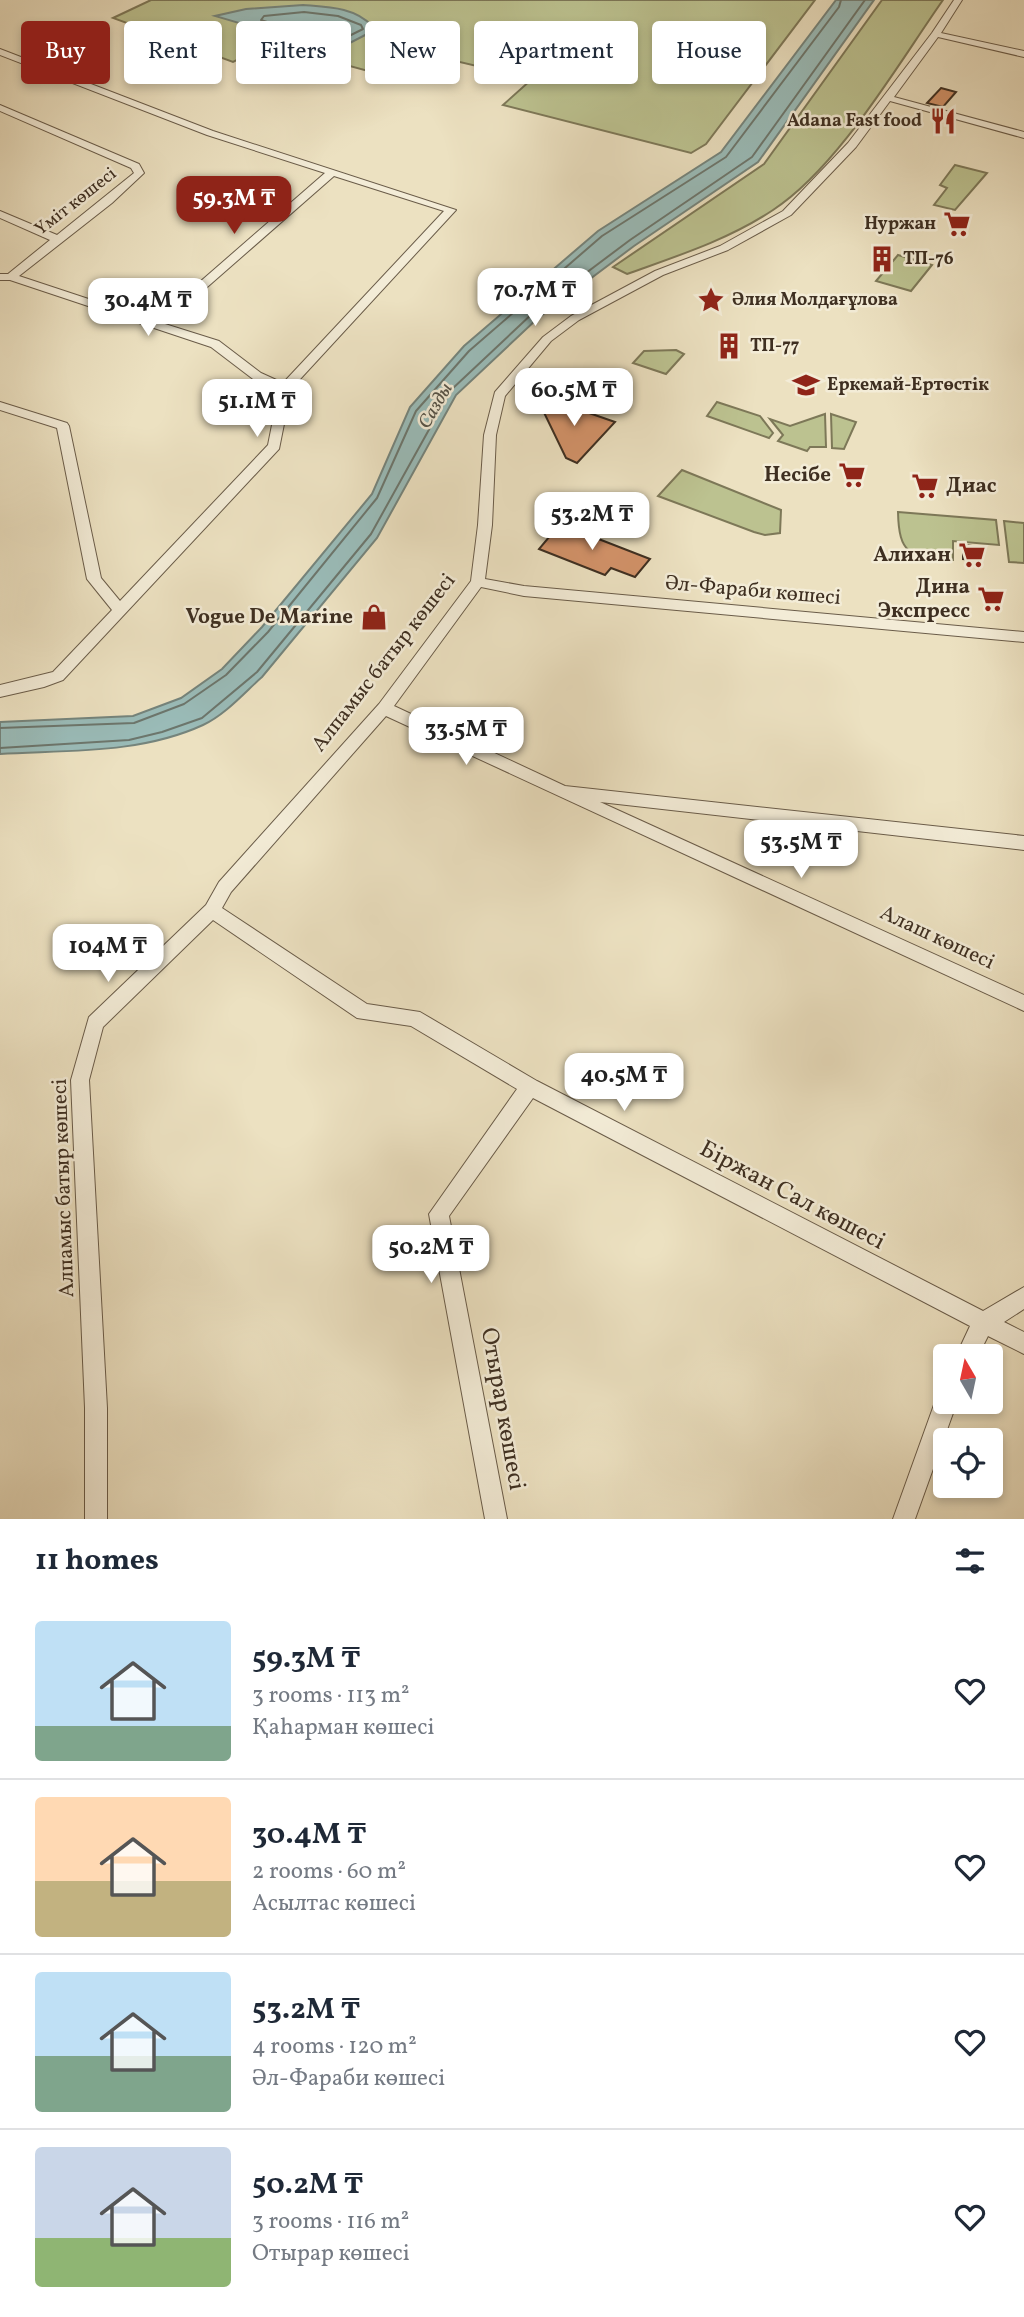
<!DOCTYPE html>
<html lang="en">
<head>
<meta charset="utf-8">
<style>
	body { margin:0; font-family:Vollkorn,serif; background:#f6f6f7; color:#1f2937; height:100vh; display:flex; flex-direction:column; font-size:26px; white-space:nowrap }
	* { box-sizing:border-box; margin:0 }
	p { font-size:23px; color:#747a83 }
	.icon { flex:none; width:38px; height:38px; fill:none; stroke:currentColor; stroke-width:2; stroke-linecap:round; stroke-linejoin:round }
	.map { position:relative; height:1519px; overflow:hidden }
	.panel { display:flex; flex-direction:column; background:#fff; flex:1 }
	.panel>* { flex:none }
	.guide { position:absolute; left:21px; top:21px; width:984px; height:63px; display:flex; gap:14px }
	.needle { width:46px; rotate:351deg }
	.controls { position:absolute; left:933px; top:1344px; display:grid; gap:14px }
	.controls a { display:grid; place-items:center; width:70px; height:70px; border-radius:7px; background:#fff; box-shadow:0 4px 10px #0003; font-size:35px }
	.price { position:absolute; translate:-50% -60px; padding:0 16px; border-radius:14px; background:#fff; color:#222; font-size:23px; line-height:46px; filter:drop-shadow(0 2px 4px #0008) }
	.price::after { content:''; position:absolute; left:50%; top:42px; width:21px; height:16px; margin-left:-10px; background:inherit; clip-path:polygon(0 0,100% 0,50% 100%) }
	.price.current { background:#8f2418; color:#fff }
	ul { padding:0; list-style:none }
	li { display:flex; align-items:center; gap:21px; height:175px; padding:0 35px }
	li+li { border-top:2px solid #e0e1e3 }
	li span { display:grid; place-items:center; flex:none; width:196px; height:140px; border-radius:7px; color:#555 }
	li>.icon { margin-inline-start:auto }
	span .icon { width:84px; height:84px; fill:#fffc; stroke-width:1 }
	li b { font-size:30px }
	h2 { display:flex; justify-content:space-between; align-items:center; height:84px; padding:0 35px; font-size:30px }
	.chip { padding:0 24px; border-radius:7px; background:#fff; box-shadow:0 4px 10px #0003; font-size:24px; line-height:63px }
	.chip.current { background:#8f2418; color:#fff }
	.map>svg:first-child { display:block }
	.green { fill:#bcc290; stroke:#7d7858; stroke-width:2 }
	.water { fill:#9abcb9; stroke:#75847c; stroke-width:2 }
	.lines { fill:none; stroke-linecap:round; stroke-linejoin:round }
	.shore { stroke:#6c766d; stroke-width:2 }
	.building { fill:#d29269; stroke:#3e2f21; stroke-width:2 }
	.minor-casing { stroke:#6a5c49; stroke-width:2 }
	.minor { fill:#f3ecd7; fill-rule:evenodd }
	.labels { text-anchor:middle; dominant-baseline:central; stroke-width:5; stroke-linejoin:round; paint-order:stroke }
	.far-poi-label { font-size:18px; font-weight:bold; fill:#3e2f21; stroke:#f3ecd7; text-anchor:start }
	.far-street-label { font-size:18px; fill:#3e2f21; stroke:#f3ecd7 }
	.far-water-label { font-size:19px; font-style:italic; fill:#555247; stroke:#f3ecd7 }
	.poi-label { font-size:21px; font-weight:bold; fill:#3e2f21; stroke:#f3ecd7; text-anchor:end }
	.street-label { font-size:21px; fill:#3e2f21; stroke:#f3ecd7 }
	.near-street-label { font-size:24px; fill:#3e2f21; stroke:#f3ecd7 }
</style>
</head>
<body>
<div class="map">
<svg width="1024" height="1519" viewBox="0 0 1024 1519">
	<rect width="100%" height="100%" fill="#ece1c1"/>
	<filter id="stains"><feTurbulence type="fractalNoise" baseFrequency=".00286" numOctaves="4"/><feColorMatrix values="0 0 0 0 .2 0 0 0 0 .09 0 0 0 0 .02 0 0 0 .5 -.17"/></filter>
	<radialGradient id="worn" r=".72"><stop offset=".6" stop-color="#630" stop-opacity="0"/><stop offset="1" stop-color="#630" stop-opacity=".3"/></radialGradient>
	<g class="green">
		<polygon points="151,0 815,0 706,144 691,153 503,105 532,79 413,51 379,74 269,44 233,62 113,18"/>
		<path d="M 882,0 L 943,0 C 898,64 838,168 773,210 C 728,240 677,256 627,274 L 613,267 L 764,164 Z"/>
		<polygon points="955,165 987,173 955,210 934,205 947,188 940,185"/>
		<polygon points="898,255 932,265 911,291 876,281"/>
		<polygon points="676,350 684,354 666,374 633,363 644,351"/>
		<polygon points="717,402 760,416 773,433 769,438 707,416"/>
		<polygon points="825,414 826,447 810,447 807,451 778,441 783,435 770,419 790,426"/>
		<polygon points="831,414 856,422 844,449 832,448"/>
		<polygon points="682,470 781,510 780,533 765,535 754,532 658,496"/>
		<path d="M 898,512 L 996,520 L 999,545 L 953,541 L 953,560 C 912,556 899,558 898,512 Z"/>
		<polygon points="1004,521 1024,523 1024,563 1009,562"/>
	</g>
	<g class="water">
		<path d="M 836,0 L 874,0 L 758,162 L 634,246 L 538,318 L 456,395 L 377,538 L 262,677 C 245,692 225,715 203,725 C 140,754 68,750 0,754 L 0,722 L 133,716 L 181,698 L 222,669 L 262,627 L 372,494 L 410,407 L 464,346 L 598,231 L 721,152 Z"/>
		<path d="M 303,5 C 327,7 355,7 372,26 L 371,32 L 344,46 L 327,49 L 215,16 L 246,9 Z"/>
	</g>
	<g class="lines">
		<g class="shore">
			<polygon points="304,12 338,16 361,25 363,29 343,39 327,42 261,20 264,16"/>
			<polyline points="0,728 134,723 184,704 226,675 268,632 377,498 416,411 469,351 602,236 726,157 839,7 841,0"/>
			<polyline points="0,748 129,740 162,732 202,718 257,672 371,534 451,390 534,312 630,240 752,157 865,0"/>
		</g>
	</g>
	<g class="building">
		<polygon points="941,88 956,92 943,107 927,103"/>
		<polygon points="535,394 569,406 615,422 577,463 566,458"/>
		<polygon points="560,524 650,559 635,577 611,568 605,575 539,549"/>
		<polygon points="963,545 981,547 981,561 963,559"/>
	</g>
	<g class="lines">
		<g class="minor-casing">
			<g id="minor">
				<polygon points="954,0 962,0 941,33 1024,51 1024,57 938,37 894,97 1024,132 1024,138 890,101 856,147 791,215 728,250 663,275 579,320 551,341 505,396 496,435 492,525 485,579 524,586 1024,632 1024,642 524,596 481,587 394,706 565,786 1024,836 1024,850 600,802 1024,995 1024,1011 386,716 231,892 222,908 367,1004 420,1012 537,1081 983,1311 1024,1287 1024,1309 1004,1322 1024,1332 1024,1354 988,1336 978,1356 956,1356 970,1326 533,1098 449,1216 507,1519 485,1519 429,1214 517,1089 411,1026 357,1018 213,920 103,1027 89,1080 107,1408 107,1519 85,1519 85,1408 71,1080 89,1017 206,905 219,882 379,704 471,581 478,525 484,435 495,392 543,337 571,316 655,271 720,246 783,211 848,143 932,33"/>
				<path d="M 0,49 L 213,131 L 456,210 L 291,389 L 279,449 L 63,680 L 44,687 L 0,697 L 0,685 L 53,672 L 112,610 L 87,579 L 57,428 L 0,410 L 0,402 L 67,423 L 69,426 L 101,578 L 120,601 L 268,445 L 279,390 L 253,379 L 211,347 L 10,280 L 0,280 L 0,274 L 8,274 L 50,240 L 0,218 L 0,211 L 57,235 L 134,173 L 131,168 L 0,111 L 0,105 L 139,164 L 144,173 L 112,203 L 19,276 L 155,321 L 325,173 L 207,135 L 0,55 ZM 334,176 L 444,211 L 283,383 L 261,373 L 219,341 L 165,324 Z"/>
				<polygon points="945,1392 945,1402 957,1402 915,1519 893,1519 935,1402 938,1394"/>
			</g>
		</g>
		<use href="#minor" class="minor"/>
	</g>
	<defs>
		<g id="restaurant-bare" transform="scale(2.1)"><path d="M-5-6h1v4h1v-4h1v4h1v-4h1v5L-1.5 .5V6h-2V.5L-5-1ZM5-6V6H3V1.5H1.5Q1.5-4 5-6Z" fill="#8f2418" stroke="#f3ecd7" stroke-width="2.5" paint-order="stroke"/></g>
		<g id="supermarket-bare" transform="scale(2.1)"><path d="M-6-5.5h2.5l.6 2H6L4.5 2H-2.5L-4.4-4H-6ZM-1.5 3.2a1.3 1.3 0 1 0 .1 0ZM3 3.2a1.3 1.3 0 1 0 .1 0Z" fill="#8f2418" stroke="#f3ecd7" stroke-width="2.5" paint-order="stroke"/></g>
		<g id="building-bare" transform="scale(2.1)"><path d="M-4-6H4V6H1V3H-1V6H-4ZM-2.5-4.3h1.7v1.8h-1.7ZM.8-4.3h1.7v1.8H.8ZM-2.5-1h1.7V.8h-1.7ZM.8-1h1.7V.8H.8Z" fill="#8f2418" stroke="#f3ecd7" stroke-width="2.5" paint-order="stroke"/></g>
		<g id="sight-bare" transform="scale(2.1)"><path d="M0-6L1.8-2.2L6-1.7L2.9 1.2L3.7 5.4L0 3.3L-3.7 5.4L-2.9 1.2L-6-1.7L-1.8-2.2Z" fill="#8f2418" stroke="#f3ecd7" stroke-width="2.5" paint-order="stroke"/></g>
		<g id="school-bare" transform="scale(2.1)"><path d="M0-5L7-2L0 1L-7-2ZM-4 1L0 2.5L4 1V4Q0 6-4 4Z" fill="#8f2418" stroke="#f3ecd7" stroke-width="2.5" paint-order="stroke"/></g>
		<g id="shop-bare" transform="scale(2.1)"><path d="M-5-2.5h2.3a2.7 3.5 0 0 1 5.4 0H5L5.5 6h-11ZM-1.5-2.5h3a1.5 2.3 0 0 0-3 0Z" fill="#8f2418" stroke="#f3ecd7" stroke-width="2.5" paint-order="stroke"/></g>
	</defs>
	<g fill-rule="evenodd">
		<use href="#restaurant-bare" x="943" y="121"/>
		<use href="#supermarket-bare" x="957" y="224"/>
		<use href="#building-bare" x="882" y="259"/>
		<use href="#sight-bare" x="711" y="300"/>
		<use href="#building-bare" x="729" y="346"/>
		<use href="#school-bare" x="806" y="385"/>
		<use href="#supermarket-bare" x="852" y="475"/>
		<use href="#supermarket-bare" x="925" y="486"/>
		<use href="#supermarket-bare" x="972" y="555"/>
		<use href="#supermarket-bare" x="991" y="599"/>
		<use href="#shop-bare" x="374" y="617"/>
	</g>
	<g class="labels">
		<g class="far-poi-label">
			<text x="922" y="121" text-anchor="end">Adana Fast food</text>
			<text x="936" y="224" text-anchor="end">Нуржан</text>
			<text x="903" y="259">ТП-76</text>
			<text x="732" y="300">Әлия Молдағұлова</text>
			<text x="750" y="346">ТП-77</text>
			<text x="827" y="385">Еркемай-Ертөстік</text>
		</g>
		<g class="far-street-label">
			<text transform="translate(76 202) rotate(-38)">Үміт көшесі</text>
		</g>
		<g class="far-water-label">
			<text transform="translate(436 406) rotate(-60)">Сазды</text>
		</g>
		<g class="poi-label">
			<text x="831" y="475">Несібе</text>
			<text x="946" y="486" text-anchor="start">Диас</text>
			<text x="951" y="555">Алихан</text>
			<text x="970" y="587">Дина<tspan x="970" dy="24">Экспресс</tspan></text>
			<text x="353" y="617">Vogue De Marine</text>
		</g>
		<g class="street-label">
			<text transform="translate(753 591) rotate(5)">Әл-Фараби көшесі</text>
			<text transform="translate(384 663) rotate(-52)">Алпамыс батыр көшесі</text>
			<text transform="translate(937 938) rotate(25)">Алаш көшесі</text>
			<text transform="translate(64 1188) rotate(-92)">Алпамыс батыр көшесі</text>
		</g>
		<g class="near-street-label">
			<text transform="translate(792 1196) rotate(28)">Біржан Сал көшесі</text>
			<text transform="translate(502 1409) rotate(80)">Отырар көшесі</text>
		</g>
	</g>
	<rect width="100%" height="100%" filter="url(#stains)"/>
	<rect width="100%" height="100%" fill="url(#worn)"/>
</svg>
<div class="controls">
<a><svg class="needle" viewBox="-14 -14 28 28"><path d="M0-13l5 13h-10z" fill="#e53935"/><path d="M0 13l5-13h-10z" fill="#747a83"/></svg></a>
<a><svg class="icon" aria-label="locate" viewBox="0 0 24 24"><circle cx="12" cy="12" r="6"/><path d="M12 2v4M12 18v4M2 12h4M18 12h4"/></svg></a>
</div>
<b class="price current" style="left:234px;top:236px">59.3M ₸</b>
<b class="price" style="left:535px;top:328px">70.7M ₸</b>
<b class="price" style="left:148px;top:338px">30.4M ₸</b>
<b class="price" style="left:574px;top:428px">60.5M ₸</b>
<b class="price" style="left:257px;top:439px">51.1M ₸</b>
<b class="price" style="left:592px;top:552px">53.2M ₸</b>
<b class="price" style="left:466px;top:767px">33.5M ₸</b>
<b class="price" style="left:801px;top:880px">53.5M ₸</b>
<b class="price" style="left:108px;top:984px">104M ₸</b>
<b class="price" style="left:624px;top:1113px">40.5M ₸</b>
<b class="price" style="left:431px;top:1285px">50.2M ₸</b>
<div class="guide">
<a class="chip current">Buy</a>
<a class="chip">Rent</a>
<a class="chip">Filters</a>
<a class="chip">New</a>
<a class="chip">Apartment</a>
<a class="chip">House</a>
</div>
</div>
<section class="panel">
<h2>11 homes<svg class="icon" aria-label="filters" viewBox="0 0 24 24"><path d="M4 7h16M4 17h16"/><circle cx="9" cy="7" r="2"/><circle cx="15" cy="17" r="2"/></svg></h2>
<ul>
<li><span style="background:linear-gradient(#bfe0f5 75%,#7fa58c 0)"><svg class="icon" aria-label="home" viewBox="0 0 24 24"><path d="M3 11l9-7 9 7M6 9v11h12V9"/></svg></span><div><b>59.3M ₸</b><p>3 rooms · 113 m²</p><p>Қаһарман көшесі</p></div><svg class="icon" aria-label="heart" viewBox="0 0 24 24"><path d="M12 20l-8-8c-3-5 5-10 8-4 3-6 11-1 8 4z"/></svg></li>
<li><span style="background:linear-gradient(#ffd9b3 60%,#c2b280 0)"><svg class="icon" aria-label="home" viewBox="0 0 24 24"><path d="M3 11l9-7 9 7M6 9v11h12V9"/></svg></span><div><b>30.4M ₸</b><p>2 rooms · 60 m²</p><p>Асылтас көшесі</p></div><svg class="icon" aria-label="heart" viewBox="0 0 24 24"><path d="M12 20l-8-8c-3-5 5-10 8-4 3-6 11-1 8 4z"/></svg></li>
<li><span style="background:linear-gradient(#bfe0f5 60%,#7fa58c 0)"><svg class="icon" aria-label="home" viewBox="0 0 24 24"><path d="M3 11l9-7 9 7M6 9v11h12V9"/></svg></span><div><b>53.2M ₸</b><p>4 rooms · 120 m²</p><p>Әл-Фараби көшесі</p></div><svg class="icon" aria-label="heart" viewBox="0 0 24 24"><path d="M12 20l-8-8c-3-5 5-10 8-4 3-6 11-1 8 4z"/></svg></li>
<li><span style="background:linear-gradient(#c9d6e8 65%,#8fb573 0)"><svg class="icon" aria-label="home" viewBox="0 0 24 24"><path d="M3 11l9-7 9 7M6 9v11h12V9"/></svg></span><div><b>50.2M ₸</b><p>3 rooms · 116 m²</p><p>Отырар көшесі</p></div><svg class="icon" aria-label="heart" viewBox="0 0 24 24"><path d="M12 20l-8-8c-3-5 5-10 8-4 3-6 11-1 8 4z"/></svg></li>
</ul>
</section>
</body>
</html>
